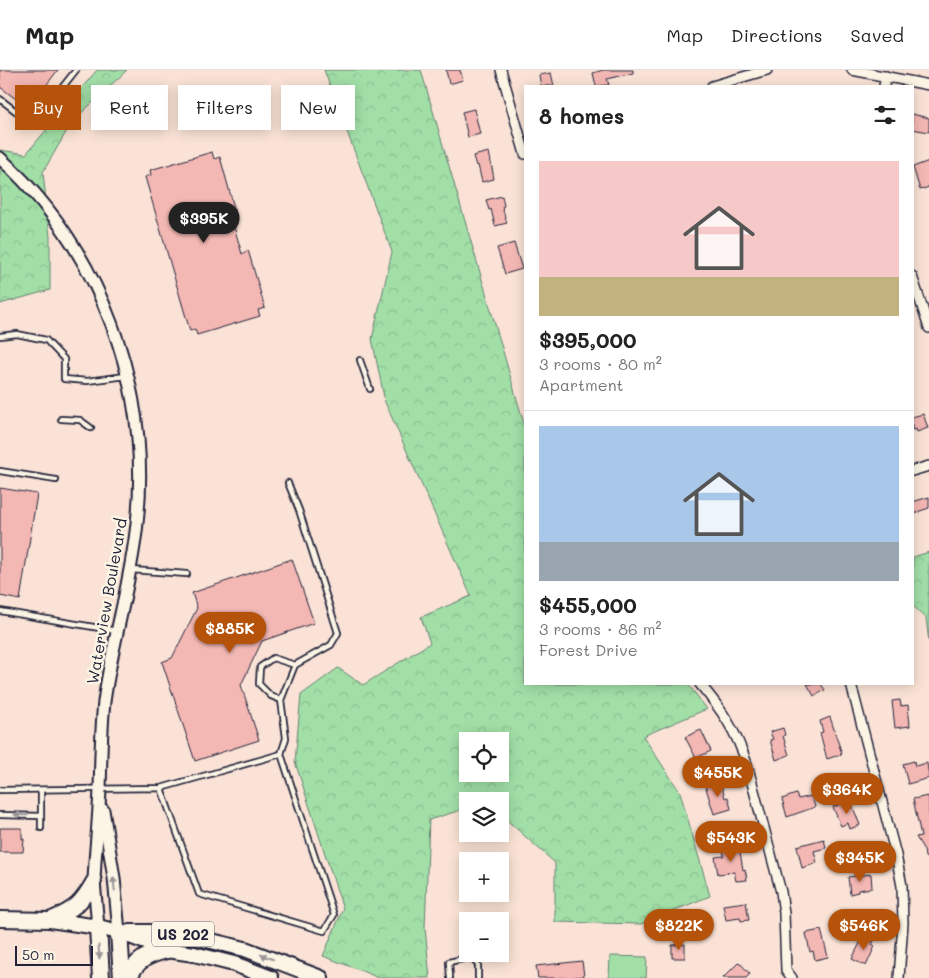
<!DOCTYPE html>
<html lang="en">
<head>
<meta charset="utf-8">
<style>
	body { margin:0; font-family:Mali,sans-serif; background:#f6f6f6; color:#222; height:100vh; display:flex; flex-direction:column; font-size:19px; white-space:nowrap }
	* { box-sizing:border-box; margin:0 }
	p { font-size:16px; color:#767676 }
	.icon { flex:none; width:28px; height:28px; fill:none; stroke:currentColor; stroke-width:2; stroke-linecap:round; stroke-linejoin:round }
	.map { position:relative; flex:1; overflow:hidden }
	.drawer { position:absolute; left:524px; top:15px; width:390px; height:600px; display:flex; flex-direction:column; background:#fff; border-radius:0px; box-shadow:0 2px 12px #0003 }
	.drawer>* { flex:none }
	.banner { position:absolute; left:15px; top:15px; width:434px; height:45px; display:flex; gap:10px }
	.fabs { position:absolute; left:459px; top:662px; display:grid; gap:10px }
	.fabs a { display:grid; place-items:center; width:50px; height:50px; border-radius:0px; background:#fff; box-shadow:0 2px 12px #0003; font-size:25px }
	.scale { position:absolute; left:15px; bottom:12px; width:78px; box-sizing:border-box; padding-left:5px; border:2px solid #22223b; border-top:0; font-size:14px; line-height:18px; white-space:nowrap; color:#22223b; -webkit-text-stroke:4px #fcf5e5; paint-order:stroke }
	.price { position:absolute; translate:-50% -42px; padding:0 11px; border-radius:18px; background:#b45309; color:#fff; font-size:16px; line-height:32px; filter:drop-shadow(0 1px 2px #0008) }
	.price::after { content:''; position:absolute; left:50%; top:30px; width:15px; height:11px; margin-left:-8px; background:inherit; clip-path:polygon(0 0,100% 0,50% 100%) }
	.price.current { background:#222; color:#fff }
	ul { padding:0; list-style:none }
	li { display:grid; align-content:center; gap:10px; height:265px; padding:0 15px }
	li+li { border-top:1px solid #e0e0e0 }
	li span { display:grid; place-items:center; height:155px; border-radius:0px; color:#555 }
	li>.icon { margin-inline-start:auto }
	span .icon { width:90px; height:90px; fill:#fffc; stroke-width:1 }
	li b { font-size:21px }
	h2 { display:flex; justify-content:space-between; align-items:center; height:60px; padding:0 15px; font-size:21px }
	.pill { padding:0 18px; border-radius:0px; background:#fff; box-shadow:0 2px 12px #0003; font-size:18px; line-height:45px }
	.pill.current { background:#b45309; color:#fff }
	header { display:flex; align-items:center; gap:30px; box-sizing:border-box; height:70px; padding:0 25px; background:#fff; border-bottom:1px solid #e0e0e0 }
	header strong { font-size:24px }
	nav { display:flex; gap:28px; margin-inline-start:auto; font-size:18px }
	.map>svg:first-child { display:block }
	.forest { fill:url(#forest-crowns); stroke:#628071; fill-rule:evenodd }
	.garden { fill:#a2dfa7; stroke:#628071 }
	.building { fill:#f4b8b4; stroke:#22223b }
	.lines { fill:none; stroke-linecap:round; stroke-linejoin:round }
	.service-casing { stroke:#22223b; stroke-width:8 }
	.minor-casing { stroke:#22223b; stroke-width:12 }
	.tertiary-casing { stroke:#22223b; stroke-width:15 }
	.primary-casing { stroke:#22223b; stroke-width:18 }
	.motorway-casing { stroke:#22223b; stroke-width:20 }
	.service { stroke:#fcf5e5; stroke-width:4.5 }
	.minor { stroke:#fcf5e5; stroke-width:9 }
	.tertiary { stroke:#fcf5e5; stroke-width:11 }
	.primary { stroke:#fcf5e5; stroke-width:14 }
	.motorway { stroke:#fcf5e5; stroke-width:16 }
	.oneway { fill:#9a9698 }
	.labels { text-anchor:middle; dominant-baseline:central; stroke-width:5; stroke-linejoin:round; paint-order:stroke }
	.shield { fill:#fcf5e5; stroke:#63616e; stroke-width:1 }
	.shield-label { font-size:15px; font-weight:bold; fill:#22223b }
	.street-label { font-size:16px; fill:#22223b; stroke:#fcf5e5 }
</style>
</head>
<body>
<header>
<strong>Map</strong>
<nav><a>Map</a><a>Directions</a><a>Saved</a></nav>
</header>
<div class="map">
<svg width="929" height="908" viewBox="0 0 929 908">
	<defs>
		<pattern id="forest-crowns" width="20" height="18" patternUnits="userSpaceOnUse" patternTransform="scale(1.25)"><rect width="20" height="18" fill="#a2dfa7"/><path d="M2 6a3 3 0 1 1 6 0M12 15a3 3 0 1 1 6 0" fill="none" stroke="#8bbf91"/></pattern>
	</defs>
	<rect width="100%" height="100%" fill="#fae3d6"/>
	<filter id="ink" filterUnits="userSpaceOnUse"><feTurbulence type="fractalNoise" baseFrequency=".02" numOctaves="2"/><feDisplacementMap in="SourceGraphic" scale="10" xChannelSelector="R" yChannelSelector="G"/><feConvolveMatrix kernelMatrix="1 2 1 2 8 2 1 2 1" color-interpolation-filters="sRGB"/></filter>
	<g filter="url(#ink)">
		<g class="forest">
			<polygon points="97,0 127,0 72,52 43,102 50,167 50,220 0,234 0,80 26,84"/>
			<path d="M 324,0 L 421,0 L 525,357 L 525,614 L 688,614 L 707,639 L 643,666 L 680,722 L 710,826 L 641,854 L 555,852 L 555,793 L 500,744 L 500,731 L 468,731 L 467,738 L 429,750 L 425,858 L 430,908 L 377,908 L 372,905 L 323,886 L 343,839 L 295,692 L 301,625 L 338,598 L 363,615 L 430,573 L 421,547 L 471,526 L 385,332 L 372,269 L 392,182 ZM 468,671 L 500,671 L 500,704 L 468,704 Z"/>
			<polygon points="929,482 929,572 926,548 912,535 913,487"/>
		</g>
		<polygon class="garden" points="610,886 647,887 646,908 609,908"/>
		<g class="building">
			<polygon points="0,0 58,0 33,32 25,25 20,32 0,17"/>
			<polygon points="446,0 460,0 463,10 449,14"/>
			<polygon points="603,0 633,0 633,3 607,9 609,15 596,16 593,3"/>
			<polygon points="551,3 554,16 541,16 539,5"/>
			<polygon points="474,39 480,64 468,67 462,42"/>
			<polygon points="912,44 929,48 929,62 912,59"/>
			<polygon points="212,82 214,89 220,87 235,141 230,143 242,184 248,180 265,238 258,240 260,246 197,265 195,259 190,261 145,107 151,105 150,100"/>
			<polygon points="489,82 494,109 482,112 478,95 476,96 473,86"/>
			<polygon points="929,91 929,117 920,120 913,97"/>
			<polygon points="502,126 504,136 502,137 507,153 495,156 491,139 489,140 486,130"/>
			<polygon points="514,173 522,199 505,204 497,178"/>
			<polygon points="923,344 928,358 917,362 916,359 912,360 912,347"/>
			<polygon points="0,418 37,424 20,530 0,526"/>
			<polygon points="929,427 929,438 920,441 912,446 912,432"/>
			<polygon points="292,489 314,553 262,571 241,615 259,670 195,691 162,592 172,588 197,538 192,523"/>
			<polygon points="807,614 821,614 825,620 814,626"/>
			<polygon points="900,630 901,636 908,635 910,656 895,658 892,631"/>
			<polygon points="830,647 842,684 827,689 820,663 823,662 820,651"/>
			<polygon points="783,658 785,665 783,666 789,685 776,690 770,670 773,669 770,662"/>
			<polygon points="701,660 711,681 696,688 685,667"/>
			<polygon points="914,691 915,696 927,693 929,708 908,714 903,694"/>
			<polygon points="720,711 725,728 728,727 731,739 714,744 705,715"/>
			<polygon points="796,724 798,729 812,726 815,737 787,747 782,729"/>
			<polygon points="928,726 929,731 929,789 925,787 924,780 916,767 921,766 913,729"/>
			<polygon points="850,730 860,755 850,759 848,753 841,756 833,737"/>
			<polygon points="0,758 22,758 22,769 24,769 23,782 0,782"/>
			<polygon points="824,769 826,778 814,781 817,793 802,798 797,776"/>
			<polygon points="739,776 743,800 745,799 747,810 736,811 734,802 718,804 715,787 724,786 723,778"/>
			<polygon points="871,804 872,818 858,820 858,822 850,824 848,807"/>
			<polygon points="746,832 749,850 741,851 740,848 726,850 723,835"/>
			<polygon points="821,860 828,887 815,890 813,881 810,882 806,863"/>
			<polygon points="863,867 874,871 872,874 875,876 866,896 852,889"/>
			<polygon points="685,874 685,888 672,888 672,875"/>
			<polygon points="582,891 584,906 566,908 538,908 536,896"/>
			<polygon points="739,892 750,904 746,908 723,908"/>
		</g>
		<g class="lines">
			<g class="service-casing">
				<g id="service">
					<polyline points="0,29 22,46 30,48 42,43 76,0"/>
					<polyline points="0,266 17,264 46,270 64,289 64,309 87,311 126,306"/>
					<polyline points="360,290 370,319"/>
					<polyline points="61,349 80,350 91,358"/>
					<polyline points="0,401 56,410"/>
					<polyline points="131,500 187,504"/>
					<polyline points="0,541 117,561"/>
					<polyline points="281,630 271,626 259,614 260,597 273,588 295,595"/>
					<polyline points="281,684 286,668 281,630 295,595 331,575 338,563 299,440 288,413"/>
					<polyline points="0,720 161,718 281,684 334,845 324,861 199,824 161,718"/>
					<polyline points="0,745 41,746"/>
					<polyline points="41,758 41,720"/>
					<polyline points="450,908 449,892 471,887 478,895 478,908"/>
				</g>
			</g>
			<g class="minor-casing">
				<g id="minor">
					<polyline points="501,0 525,84"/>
					<polyline points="852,0 929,15"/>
					<polyline points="712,16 767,0"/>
					<polyline points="884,16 886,6"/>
					<polyline points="912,206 929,258"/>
					<polyline points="912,401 929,396"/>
					<path d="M 700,614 C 722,640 736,661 747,694 L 781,822 L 784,843 L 786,900 L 792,908"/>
					<polyline points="851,614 896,785 902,816 903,853 899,908"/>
				</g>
			</g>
			<g class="tertiary-casing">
				<g id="tertiary">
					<path d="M 0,88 C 100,178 152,319 137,453 C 131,514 112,572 104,632 C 101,661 101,690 100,719 C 99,743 97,767 95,791 L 94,811 L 98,857"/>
					<polyline points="103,740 114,808 119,862"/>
				</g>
			</g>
			<g class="primary-casing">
				<g id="primary">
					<polyline points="0,849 50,850 98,857 119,862 167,880 194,884 234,894 271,908"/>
					<path d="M 50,850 C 75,839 81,834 94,811"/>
					<polyline points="129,862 174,862 245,879 321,908"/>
				</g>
			</g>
			<g class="motorway-casing">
				<g id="motorway">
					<polyline points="98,857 101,908"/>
					<polyline points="119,862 122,908"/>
					<path d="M 129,908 C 135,890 149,884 167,880"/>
				</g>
			</g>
			<use href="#service" class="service"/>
			<use href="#minor" class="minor"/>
			<use href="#tertiary" class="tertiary"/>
			<use href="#primary" class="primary"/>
			<use href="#motorway" class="motorway"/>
		</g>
		<defs><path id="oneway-solid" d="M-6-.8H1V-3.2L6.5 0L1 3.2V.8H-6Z" transform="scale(1.25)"/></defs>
		<g class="oneway">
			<use href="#oneway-solid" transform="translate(21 745) rotate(-179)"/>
			<use href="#oneway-solid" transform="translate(114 814) rotate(-96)"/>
			<use href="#oneway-solid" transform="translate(99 882) rotate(86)"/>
			<use href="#oneway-solid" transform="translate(267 887) rotate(-159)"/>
		</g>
	</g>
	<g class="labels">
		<rect class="shield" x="152" y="851.5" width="62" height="25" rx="4"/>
		<g class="shield-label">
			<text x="183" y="864">US 202</text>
		</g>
		<g class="street-label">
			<text transform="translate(106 531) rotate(-80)">Waterview Boulevard</text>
		</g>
	</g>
</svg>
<div class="fabs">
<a><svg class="icon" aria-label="locate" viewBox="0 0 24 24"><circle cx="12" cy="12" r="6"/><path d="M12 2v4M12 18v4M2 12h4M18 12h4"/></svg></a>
<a><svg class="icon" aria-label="layers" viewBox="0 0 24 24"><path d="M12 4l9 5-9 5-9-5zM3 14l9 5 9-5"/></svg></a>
<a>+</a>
<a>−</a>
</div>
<div class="scale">50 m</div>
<b class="price current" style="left:204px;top:174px">$395K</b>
<b class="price" style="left:230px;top:584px">$885K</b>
<b class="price" style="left:718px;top:728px">$455K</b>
<b class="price" style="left:847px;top:745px">$364K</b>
<b class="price" style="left:731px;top:793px">$543K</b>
<b class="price" style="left:860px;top:813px">$345K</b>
<b class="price" style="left:679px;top:881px">$822K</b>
<b class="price" style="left:864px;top:881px">$546K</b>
<div class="banner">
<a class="pill current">Buy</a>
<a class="pill">Rent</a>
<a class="pill">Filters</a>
<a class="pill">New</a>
</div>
<section class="drawer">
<h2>8 homes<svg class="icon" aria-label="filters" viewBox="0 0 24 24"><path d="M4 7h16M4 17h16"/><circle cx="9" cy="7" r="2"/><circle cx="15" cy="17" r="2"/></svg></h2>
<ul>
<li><span style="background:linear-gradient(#f6c9c9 75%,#c2b280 0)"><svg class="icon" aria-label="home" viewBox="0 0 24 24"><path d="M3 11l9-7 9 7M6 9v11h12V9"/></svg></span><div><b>$395,000</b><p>3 rooms · 80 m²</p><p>Apartment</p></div></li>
<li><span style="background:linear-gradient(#a9c7e8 75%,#9aa5b1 0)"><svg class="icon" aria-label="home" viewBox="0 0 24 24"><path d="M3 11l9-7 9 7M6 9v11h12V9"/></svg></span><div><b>$455,000</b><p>3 rooms · 86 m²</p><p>Forest Drive</p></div></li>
</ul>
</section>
</div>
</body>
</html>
